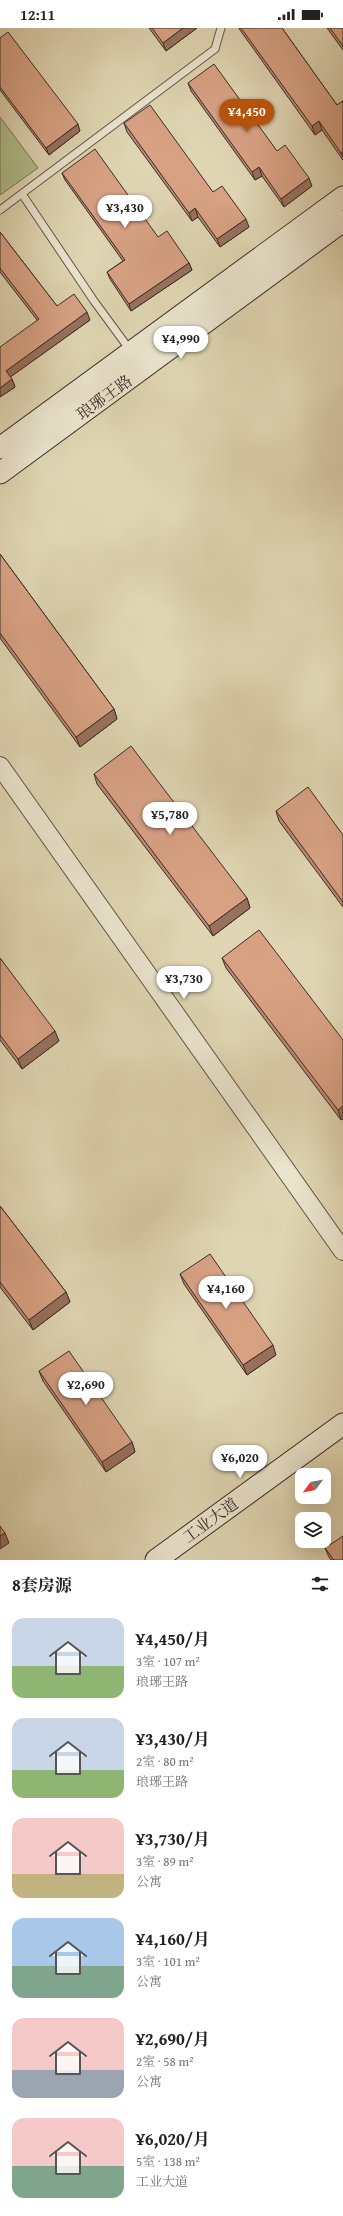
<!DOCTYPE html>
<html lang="zh">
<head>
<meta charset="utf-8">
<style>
	body { margin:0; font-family:"Gentium Book Plus","Noto Serif SC",serif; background:#f6f6f6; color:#222; height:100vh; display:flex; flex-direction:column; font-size:15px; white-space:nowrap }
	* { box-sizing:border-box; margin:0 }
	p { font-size:13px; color:#767676 }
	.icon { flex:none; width:22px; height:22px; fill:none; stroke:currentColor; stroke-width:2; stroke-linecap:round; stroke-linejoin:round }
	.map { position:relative; height:1532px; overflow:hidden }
	.sheet { display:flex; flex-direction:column; background:#fff; flex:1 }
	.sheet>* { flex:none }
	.needle { width:26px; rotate:238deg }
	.controls { position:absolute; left:295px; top:1440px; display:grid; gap:8px }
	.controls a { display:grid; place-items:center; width:36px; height:36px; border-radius:8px; background:#fff; box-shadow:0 4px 16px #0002; font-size:20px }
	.price { position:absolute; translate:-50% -34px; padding:0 9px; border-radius:14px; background:#fff; color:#222; font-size:13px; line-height:26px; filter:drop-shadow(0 1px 2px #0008) }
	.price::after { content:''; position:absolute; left:50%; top:24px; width:12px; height:9px; margin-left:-6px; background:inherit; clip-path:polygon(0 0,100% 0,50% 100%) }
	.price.on { background:#b45309; color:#fff }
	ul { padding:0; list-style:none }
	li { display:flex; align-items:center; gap:12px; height:100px; padding:0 12px }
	li span { display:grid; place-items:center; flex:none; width:112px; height:80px; border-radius:12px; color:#555 }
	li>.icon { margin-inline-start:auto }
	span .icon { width:48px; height:48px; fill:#fffc; stroke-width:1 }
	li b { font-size:17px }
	h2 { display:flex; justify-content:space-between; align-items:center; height:48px; padding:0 12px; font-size:17px }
	.status { display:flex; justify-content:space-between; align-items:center; height:28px; padding:0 20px; background:#fff; direction:ltr }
	.status svg { height:11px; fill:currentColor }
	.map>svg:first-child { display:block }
	.green { fill:#b2bd8c; stroke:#76755a }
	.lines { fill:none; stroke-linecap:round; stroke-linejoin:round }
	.service-casing { stroke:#64574a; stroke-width:9 }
	.tertiary-casing { stroke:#64574a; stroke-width:20 }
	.secondary-casing { stroke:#3b2d27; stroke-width:23 }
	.service { stroke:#eae4cd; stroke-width:7 }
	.tertiary { stroke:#eae4cd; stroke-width:18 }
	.secondary { stroke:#eae4cd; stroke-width:21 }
	.wall { fill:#ba8a72; stroke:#3b2d27 }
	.shaded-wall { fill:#97715c; stroke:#3b2d27 }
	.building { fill:#d8a184; stroke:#3b2d27 }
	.labels { text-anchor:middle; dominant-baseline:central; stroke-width:4; stroke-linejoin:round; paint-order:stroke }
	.street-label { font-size:16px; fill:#3b2d27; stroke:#eae4cd }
</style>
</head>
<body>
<div class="status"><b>12:11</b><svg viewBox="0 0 49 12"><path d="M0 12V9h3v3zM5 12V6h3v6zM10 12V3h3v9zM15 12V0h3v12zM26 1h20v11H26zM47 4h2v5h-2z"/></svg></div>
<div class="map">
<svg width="343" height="1532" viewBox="0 0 343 1532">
	<rect width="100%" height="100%" fill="#dfd5b2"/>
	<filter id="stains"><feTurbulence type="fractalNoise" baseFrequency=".005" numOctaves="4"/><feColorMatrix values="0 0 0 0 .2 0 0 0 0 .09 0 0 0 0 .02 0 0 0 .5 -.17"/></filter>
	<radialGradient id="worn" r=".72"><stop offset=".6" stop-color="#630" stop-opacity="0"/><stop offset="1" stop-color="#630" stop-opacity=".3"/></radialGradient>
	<polygon class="green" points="0,89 38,140 0,167"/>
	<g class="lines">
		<g class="service-casing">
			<g id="service">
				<polyline points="22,166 94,273 130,322"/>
				<polyline points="0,182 215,21 221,0"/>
			</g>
		</g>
		<g class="tertiary-casing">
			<polyline id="tertiary" points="0,738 343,1223"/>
		</g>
		<g class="secondary-casing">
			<g id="secondary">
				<polyline points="0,420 343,169"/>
				<polyline points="0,445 343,193"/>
				<polyline points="156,1532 343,1396"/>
			</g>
		</g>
		<use href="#service" class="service"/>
		<use href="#tertiary" class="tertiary"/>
		<use href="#secondary" class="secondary"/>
	</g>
	<g class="wall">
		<polygon points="149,0 197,0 166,23"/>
		<polygon points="239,0 282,0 337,77 343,73 343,132 322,102 315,107 240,2"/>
		<polygon points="327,0 343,0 343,22"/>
		<polygon points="0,10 80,103 49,127 0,62"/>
		<polygon points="188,55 277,123 312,158 284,179 262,148 255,152 191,63"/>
		<polygon points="124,95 213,164 249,199 220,219 198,189 192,193 127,104"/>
		<polygon points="62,145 158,209 189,235 192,242 131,283 110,251 107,244 123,233 65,152"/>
		<polygon points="0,204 57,278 90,292 10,349 12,351 15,359 0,369 37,292 0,244"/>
		<polygon points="0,526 114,681 117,691 80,719 0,610"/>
		<polygon points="94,746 247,870 250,880 213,908 97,756"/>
		<polygon points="276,783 343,807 343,879 279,793"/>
		<polygon points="0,930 59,1013 22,1041 0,1012"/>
		<polygon points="222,930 343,1012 341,1092 226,940"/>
		<polygon points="0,1178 66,1264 70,1274 33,1302 0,1259"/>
		<polygon points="180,1246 276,1327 247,1347 184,1256"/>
		<polygon points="39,1343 132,1414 135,1424 106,1444 43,1353"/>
		<polygon points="325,1520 343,1532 331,1532 329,1529"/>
	</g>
	<g class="shaded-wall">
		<polygon points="183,0 197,0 166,23 163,15"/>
		<polygon points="319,93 322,102 315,107 312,98"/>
		<polygon points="78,96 80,103 49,127 46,120"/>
		<polygon points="343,123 343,130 341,125"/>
		<polygon points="259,139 262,148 255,152 252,144"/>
		<polygon points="309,150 312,158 284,179 281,171"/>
		<polygon points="195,180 198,189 192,193 189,185"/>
		<polygon points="246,191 249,199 220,219 217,211"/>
		<polygon points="189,235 192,242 131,283 129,276"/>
		<polygon points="87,284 90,292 9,350 6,343"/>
		<polygon points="12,351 15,359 0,369 0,360"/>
		<polygon points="114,681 117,691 80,719 76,709"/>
		<polygon points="247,870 250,880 213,908 209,898"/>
		<polygon points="55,1003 59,1013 22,1041 18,1031"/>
		<polygon points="343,1078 343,1091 341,1092 338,1082"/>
		<polygon points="66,1264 70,1274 33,1302 29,1292"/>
		<polygon points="273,1317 276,1327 247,1347 243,1337"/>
		<polygon points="132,1414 135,1424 106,1444 102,1434"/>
		<polygon points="5,1505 9,1515 0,1521 0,1508"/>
	</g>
	<g class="building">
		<polygon points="152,0 183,0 163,15"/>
		<polygon points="241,0 282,0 337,77 343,73 343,123 341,125 319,93 312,98"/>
		<polygon points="330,0 343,0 343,18"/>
		<polygon points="8,4 78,96 46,120 0,59 0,10"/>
		<polygon points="214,36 277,123 285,117 309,150 281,171 259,139 252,144 188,55"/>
		<polygon points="150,77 213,164 222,158 246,191 217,211 195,180 189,185 124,95"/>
		<polygon points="95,121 158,209 167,203 189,235 129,276 107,244 125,232 62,145"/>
		<polygon points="0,204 57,278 74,266 87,284 6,343 12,351 0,360 0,319 39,291 0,240"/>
		<polygon points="0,526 114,681 76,709 0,605"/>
		<polygon points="131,718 247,870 209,898 94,746"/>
		<polygon points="308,759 343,807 343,874 276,783"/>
		<polygon points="259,902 343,1012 343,1078 338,1082 222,930"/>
		<polygon points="0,930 55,1003 18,1031 0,1007"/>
		<polygon points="0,1178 66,1264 29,1292 0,1254"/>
		<polygon points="210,1226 273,1317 243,1337 180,1246"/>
		<polygon points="69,1323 132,1414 102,1434 39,1343"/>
		<polygon points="0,1498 5,1505 0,1508"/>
		<polygon points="343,1508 343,1532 334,1532 325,1520"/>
	</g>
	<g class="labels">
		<g class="street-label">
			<text transform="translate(104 369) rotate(-36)">琅琊王路</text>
			<text transform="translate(210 1492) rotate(-36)">工业大道</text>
		</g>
	</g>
	<rect width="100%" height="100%" filter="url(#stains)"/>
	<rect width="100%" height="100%" fill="url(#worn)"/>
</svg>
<div class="controls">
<a><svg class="needle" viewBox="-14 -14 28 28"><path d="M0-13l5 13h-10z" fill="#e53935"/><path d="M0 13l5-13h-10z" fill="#767676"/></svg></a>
<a><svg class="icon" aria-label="layers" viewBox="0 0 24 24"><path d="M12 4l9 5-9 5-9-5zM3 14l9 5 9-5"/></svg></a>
</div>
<b class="price on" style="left:247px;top:105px">¥4,450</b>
<b class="price" style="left:125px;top:201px">¥3,430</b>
<b class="price" style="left:181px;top:332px">¥4,990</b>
<b class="price" style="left:170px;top:808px">¥5,780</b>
<b class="price" style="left:184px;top:972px">¥3,730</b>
<b class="price" style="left:226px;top:1282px">¥4,160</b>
<b class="price" style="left:86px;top:1378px">¥2,690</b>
<b class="price" style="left:240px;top:1451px">¥6,020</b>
</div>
<section class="sheet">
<h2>8套房源<svg class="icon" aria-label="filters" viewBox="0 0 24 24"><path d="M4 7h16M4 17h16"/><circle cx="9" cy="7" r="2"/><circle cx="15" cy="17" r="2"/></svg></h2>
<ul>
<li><span style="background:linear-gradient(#c9d6e8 60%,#8fb573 0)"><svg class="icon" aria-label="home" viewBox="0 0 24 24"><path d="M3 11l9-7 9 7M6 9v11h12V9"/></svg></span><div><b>¥4,450/月</b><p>3室 · 107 m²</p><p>琅琊王路</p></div></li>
<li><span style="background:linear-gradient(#c9d6e8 65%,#8fb573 0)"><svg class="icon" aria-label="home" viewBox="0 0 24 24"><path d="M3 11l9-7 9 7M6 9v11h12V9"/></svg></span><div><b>¥3,430/月</b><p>2室 · 80 m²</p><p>琅琊王路</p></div></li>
<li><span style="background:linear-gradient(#f6c9c9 70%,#c2b280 0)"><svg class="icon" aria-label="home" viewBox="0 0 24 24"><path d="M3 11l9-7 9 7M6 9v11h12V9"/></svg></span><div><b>¥3,730/月</b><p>3室 · 89 m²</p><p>公寓</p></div></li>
<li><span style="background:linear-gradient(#a9c7e8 60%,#7fa58c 0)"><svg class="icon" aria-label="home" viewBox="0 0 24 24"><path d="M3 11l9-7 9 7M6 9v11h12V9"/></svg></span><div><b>¥4,160/月</b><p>3室 · 101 m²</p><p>公寓</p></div></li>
<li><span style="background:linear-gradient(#f6c9c9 65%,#9aa5b1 0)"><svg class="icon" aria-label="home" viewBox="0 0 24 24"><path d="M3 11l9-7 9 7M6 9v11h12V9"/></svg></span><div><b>¥2,690/月</b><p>2室 · 58 m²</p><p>公寓</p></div></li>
<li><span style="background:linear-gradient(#f6c9c9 60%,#7fa58c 0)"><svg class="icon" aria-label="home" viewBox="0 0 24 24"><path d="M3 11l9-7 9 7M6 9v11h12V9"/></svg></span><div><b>¥6,020/月</b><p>5室 · 138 m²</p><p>工业大道</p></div></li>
</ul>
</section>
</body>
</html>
